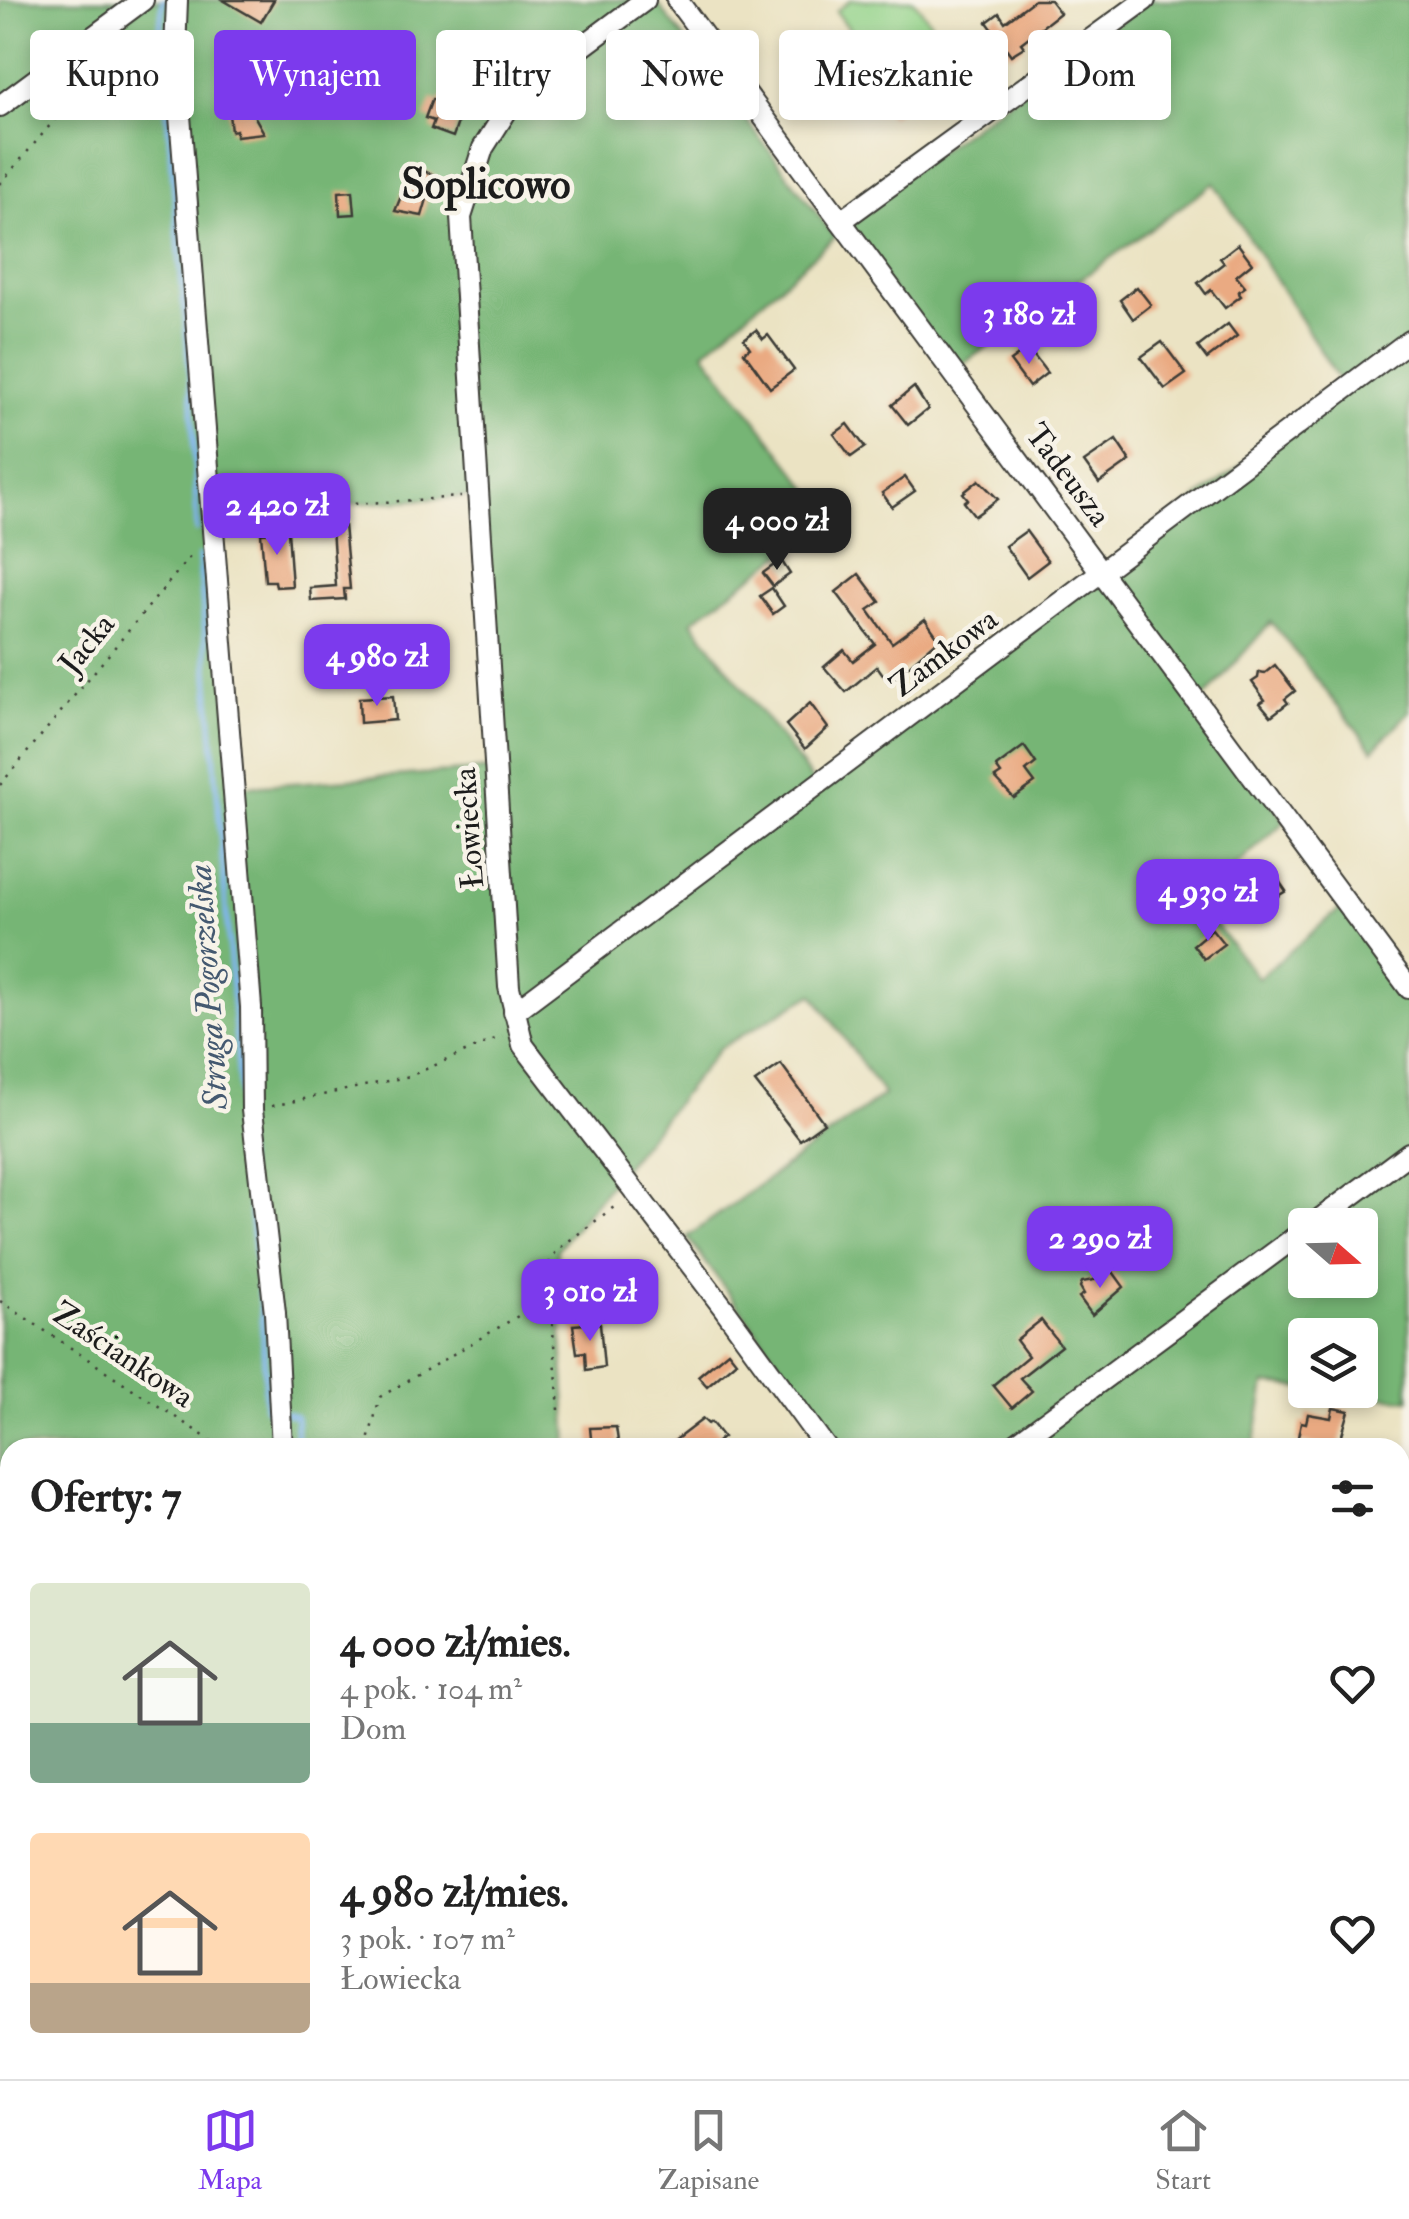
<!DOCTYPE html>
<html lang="pl">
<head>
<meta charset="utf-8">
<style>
	body { margin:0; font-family:"IM FELL Double Pica",serif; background:#f2f2f2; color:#222; height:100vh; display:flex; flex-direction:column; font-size:38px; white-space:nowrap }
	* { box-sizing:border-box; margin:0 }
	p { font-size:32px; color:#767676 }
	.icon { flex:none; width:55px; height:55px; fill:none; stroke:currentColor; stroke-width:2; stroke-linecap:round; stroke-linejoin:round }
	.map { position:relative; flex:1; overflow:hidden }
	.side { position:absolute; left:0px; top:1438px; width:1410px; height:642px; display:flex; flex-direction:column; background:#fff; border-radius:30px 30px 0 0; box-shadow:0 5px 15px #0003 }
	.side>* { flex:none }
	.guide { position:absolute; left:30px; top:30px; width:1350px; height:90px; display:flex; gap:20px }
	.needle { width:65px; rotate:110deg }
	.controls { position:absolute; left:1288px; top:1208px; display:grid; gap:20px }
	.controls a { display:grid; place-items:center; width:90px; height:90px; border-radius:10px; background:#fff; box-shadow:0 5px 15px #0003; font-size:50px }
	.price { position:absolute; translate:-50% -85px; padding:0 22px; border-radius:20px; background:#7c3aed; color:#fff; font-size:32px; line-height:65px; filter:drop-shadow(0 2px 5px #0008) }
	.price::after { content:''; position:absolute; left:50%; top:60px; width:30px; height:22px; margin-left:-15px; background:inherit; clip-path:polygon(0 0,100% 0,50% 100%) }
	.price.selected { background:#222; color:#fff }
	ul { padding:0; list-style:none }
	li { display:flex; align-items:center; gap:30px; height:250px; padding:0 30px }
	li span { display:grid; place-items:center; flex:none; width:280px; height:200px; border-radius:10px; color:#555 }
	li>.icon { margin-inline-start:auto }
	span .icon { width:120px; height:120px; fill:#fffc; stroke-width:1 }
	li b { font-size:42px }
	h2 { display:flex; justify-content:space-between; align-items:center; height:120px; padding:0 30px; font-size:42px }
	.pill { padding:0 35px; border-radius:10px; background:#fff; box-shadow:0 5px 15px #0003; font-size:35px; line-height:90px }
	.pill.selected { background:#7c3aed; color:#fff }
	.tab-bar { display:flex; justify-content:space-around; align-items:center; height:140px; border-top:2px solid #e0e0e0; background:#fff; font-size:28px; color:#767676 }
	.tab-bar a { display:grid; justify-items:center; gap:5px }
	.tab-bar .selected { color:#7c3aed }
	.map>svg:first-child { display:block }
	.green { fill:#93d389; stroke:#587852; stroke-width:2.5 }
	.forest { fill:#76b575; stroke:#496848; stroke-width:2.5; fill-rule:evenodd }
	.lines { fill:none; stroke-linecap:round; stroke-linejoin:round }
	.stream { stroke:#80b5ee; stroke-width:5 }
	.building { fill:#eaaa82 }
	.minor-casing { stroke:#3b3a35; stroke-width:24 }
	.major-casing { stroke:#3b3a35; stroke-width:31 }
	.path { stroke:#3b3a35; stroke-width:2.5; stroke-dasharray:2.5 8; stroke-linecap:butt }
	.minor { stroke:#fff; stroke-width:20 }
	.major { stroke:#eac669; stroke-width:28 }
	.rail-casing { stroke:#1c1c1c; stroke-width:9 }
	.rail { stroke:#f7f3e8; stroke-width:5; stroke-dasharray:15; stroke-linecap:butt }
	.labels { text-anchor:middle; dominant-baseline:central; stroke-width:9; stroke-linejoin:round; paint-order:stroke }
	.street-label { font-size:32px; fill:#1c1c1c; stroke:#f7f3e8 }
	.water-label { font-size:35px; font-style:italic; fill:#445970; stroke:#f7f3e8 }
	.district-label { font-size:42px; font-weight:bold; fill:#1c1c1c; stroke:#f7f3e8 }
</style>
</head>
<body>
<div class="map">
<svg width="1409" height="2079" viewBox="0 0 1409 2079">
	<rect width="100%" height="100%" fill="#f7f3e8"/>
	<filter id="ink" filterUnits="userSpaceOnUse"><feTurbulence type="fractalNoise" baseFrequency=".01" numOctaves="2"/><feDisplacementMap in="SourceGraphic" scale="20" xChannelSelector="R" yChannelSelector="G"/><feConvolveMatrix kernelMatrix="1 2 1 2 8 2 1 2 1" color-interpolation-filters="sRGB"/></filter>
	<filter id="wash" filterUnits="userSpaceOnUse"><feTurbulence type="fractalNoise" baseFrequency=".0048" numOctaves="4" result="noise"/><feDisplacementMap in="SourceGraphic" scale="40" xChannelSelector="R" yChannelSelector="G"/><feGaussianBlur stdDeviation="2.25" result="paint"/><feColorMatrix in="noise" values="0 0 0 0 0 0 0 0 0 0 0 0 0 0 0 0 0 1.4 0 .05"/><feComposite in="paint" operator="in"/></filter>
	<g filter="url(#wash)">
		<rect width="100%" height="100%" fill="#ebe3c3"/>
		<polygon class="green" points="851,0 914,0 934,27 878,68 836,11"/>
		<path class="forest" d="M 0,0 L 655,0 L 835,237 L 704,352 L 831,518 L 692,621 L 816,785 L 1344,388 L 1214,183 L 952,372 L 841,221 L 1149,0 L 1409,0 L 1409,712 L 1373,750 L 1271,622 L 1199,704 L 1285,821 L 1197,902 L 1258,978 L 1346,904 L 1409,988 L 1409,1400 L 1322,1390 L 1360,1390 L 1360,1335 L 1305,1335 L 1305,1388 L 1265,1384 L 1254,1447 L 803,1447 L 829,1429 L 687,1237 L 884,1095 L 813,994 L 720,1048 L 557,1250 L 568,1447 L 10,1448 L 10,2070 L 1176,2070 L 1172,2079 L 0,2079 ZM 477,496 L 494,769 L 234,787 L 212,513 ZM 1305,1225 L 1360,1225 L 1360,1280 L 1305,1280 Z"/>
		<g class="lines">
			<g class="stream">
				<polyline points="163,0 160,29 192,400 197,530"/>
				<path d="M 199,556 C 215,744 229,933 242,1122 C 248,1217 266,1312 265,1408 L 271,1413"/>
				<polyline points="286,1413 296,1416 297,1448"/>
				<polyline points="339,2079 339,2070"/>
			</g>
		</g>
		<g id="blocks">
			<g class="building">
				<polygon points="223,0 274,0 261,22"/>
				<polygon points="1034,0 1050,0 1060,13 1021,43 1024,47 1011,55 987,22 999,13 1005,22"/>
				<polygon points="980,60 998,82 983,93 965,71"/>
				<polygon points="906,69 910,73 915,69 929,87 890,117 876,98 882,94 879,90"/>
				<polygon points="252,93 255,117 264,133 236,136 236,130 231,131 227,97"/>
				<polygon points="442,97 464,105 453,137 431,129 434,121 425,118 432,99 440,102"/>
				<polygon points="413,167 434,175 422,216 395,211"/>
				<polygon points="353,191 355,214 340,215 339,192"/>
				<polygon points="1238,244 1252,263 1236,276 1245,287 1238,292 1241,296 1225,308 1211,290 1206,294 1198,283 1224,263 1220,258"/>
				<polygon points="1137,287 1151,305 1133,319 1120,300"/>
				<polygon points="1228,324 1237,336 1207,359 1198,347"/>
				<polygon points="756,330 763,339 768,335 794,370 770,388 744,352 750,348 744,339"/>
				<polygon points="1162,342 1186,374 1165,389 1141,357"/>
				<polygon points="1028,348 1047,373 1029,387 1010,361"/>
				<polygon points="914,387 928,409 908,425 892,405"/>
				<polygon points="848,424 865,447 851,457 834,434"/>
				<polygon points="1116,440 1130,461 1099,483 1084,462"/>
				<polygon points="905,477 915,491 892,507 882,493"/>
				<polygon points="979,480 998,499 975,516 964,502 968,499 963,493"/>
				<polygon points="331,504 342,504 350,589 344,589 345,599 311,601 310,588 336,586 332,528 322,529 320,511 331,511"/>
				<polygon points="288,531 292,586 276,587 275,581 265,581 261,533"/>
				<polygon points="1026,531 1048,561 1027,577 1005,546"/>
				<polygon points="781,560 790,574 773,586 763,573"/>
				<polygon points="859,574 880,602 868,610 892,643 925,619 939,639 889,683 877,666 846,692 824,667 844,650 853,661 875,644 836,592"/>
				<polygon points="772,588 784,606 773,614 760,596"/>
				<polygon points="406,647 408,674 385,676 378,670 388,658 388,648"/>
				<polygon points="1275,665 1295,691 1285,699 1288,703 1271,716 1260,703 1265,700 1252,682 1258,678 1259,672 1265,673"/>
				<polygon points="393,696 395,720 360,723 359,698"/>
				<polygon points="810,703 828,728 805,749 786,725"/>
				<polygon points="1024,746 1036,763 1026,771 1035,783 1014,798 995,778 1001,774 996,767"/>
				<polygon points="1261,875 1267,882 1275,875 1286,891 1256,909 1242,889"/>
				<polygon points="1212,929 1224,944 1204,959 1193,945"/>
				<polygon points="781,1064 824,1123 800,1140 755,1082"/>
				<polygon points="1111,1269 1124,1287 1092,1315 1079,1297 1084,1294 1080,1287 1082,1282 1099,1279"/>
				<polygon points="1041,1320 1061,1346 1020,1378 1032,1391 1012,1408 993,1385 1028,1356 1016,1340"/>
				<polygon points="600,1323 604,1367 586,1370 585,1352 577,1353 573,1325"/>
				<polygon points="728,1351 736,1361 707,1386 698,1376"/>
				<polygon points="1333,1408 1349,1411 1338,1448 1297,1442 1301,1422 1306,1423 1308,1414 1331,1418"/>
				<polygon points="703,1419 708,1424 711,1422 723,1437 710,1448 665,1448"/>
				<polygon points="616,1427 619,1448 592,1448 590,1428"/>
			</g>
		</g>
	</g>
	<g filter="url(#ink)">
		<use href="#blocks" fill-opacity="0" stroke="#3b3a35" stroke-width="2.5"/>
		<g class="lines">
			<g class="minor-casing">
				<g id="minor">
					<polyline points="177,0 175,53 251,1007 252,1110 275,1313 282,1448"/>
					<polyline points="645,0 516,96 483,148 461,217 509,987 523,1045 723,1307 826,1448"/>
					<polyline points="677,0 1409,988"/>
					<polyline points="0,106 143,0"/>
					<polyline points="841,221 1145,0"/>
					<polyline points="514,1012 1409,341"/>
					<polyline points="1312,1225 1409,1153"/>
					<polyline points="1010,1448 1305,1230"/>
					<polyline points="1400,1497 1409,1499"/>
					<polyline points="0,1953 10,1959"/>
					<polyline points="0,2017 10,1998"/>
				</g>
			</g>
			<g class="major-casing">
				<g id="major">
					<polyline points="1400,1652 1409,1633"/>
					<polyline points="1203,2079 1207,2070"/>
				</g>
			</g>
			<g class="path">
				<polyline points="0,184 69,103 66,81"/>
				<polyline points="229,512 461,497"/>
				<polyline points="0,785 194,552"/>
				<polyline points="272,1106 410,1076 502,1036"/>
				<polyline points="0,1301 222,1448"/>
				<polyline points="559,1410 548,1265 557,1250 618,1204"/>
				<polyline points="366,1448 380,1397 525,1312 549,1287"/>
				<polyline points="1400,1606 1409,1587"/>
				<polyline points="0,1899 10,1901"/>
				<polyline points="1400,2048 1409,2027"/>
				<polyline points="152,2070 166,2079"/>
				<polyline points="610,2070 611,2079"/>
				<polyline points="301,2079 305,2070"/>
				<polyline points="820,2079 824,2070"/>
				<polyline points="1387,2079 1391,2070"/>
			</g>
			<use href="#minor" class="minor"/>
			<use href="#major" class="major"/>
			<g class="rail-casing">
				<g id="rail">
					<polyline points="1400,1882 1409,1862"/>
					<polyline points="1400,1906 1409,1886"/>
					<polyline points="1309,2079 1313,2070"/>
				</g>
			</g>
			<use href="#rail" class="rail"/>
		</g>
	</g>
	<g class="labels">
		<g class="street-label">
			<text transform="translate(1068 475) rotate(53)">Tadeusza</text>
			<text transform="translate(87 644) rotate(-51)">Jacka</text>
			<text transform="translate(944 653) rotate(-37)">Zamkowa</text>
			<text transform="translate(469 828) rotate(-94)">Łowiecka</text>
			<text transform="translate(123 1355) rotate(34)">Zaściankowa</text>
		</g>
		<g class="water-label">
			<text transform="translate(208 987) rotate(-94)">Struga Pogorzelska</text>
		</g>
		<g class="district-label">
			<text x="486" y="185">Soplicowo</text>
		</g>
	</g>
</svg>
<div class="controls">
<a><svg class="needle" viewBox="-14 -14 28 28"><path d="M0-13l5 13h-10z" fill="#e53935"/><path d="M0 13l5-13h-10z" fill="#767676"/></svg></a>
<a><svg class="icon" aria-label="layers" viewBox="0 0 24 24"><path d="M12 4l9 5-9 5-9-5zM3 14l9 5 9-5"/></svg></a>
</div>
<b class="price" style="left:1029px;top:367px">3 180 zł</b>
<b class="price" style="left:277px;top:558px">2 420 zł</b>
<b class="price selected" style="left:777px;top:573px">4 000 zł</b>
<b class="price" style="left:377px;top:709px">4 980 zł</b>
<b class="price" style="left:1208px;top:944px">4 930 zł</b>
<b class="price" style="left:1100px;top:1291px">2 290 zł</b>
<b class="price" style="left:590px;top:1344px">3 010 zł</b>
<div class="guide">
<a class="pill">Kupno</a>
<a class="pill selected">Wynajem</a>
<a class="pill">Filtry</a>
<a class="pill">Nowe</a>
<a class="pill">Mieszkanie</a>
<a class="pill">Dom</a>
</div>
<section class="side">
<h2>Oferty: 7<svg class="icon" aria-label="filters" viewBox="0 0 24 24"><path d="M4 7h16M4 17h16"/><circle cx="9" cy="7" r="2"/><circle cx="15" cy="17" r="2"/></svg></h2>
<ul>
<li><span style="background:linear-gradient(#dfe7d0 70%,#7fa58c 0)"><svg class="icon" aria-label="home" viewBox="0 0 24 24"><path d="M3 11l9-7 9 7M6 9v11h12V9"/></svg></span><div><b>4 000 zł/mies.</b><p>4 pok. · 104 m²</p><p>Dom</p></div><svg class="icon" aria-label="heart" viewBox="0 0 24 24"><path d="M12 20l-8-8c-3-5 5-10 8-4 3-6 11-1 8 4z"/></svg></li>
<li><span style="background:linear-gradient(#ffd9b3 75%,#b9a48a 0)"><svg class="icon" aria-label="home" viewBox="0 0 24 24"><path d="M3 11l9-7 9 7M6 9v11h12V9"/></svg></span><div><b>4 980 zł/mies.</b><p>3 pok. · 107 m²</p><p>Łowiecka</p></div><svg class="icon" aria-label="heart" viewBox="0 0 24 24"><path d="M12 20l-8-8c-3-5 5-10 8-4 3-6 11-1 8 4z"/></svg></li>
</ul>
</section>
</div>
<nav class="tab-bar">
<a class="selected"><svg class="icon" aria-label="map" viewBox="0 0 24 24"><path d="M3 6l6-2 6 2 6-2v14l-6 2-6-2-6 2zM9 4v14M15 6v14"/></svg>Mapa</a>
<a><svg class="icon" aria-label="saved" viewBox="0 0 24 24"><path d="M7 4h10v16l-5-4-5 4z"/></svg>Zapisane</a>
<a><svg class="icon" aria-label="home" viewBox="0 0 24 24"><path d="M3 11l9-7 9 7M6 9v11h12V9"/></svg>Start</a>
</nav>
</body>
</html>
